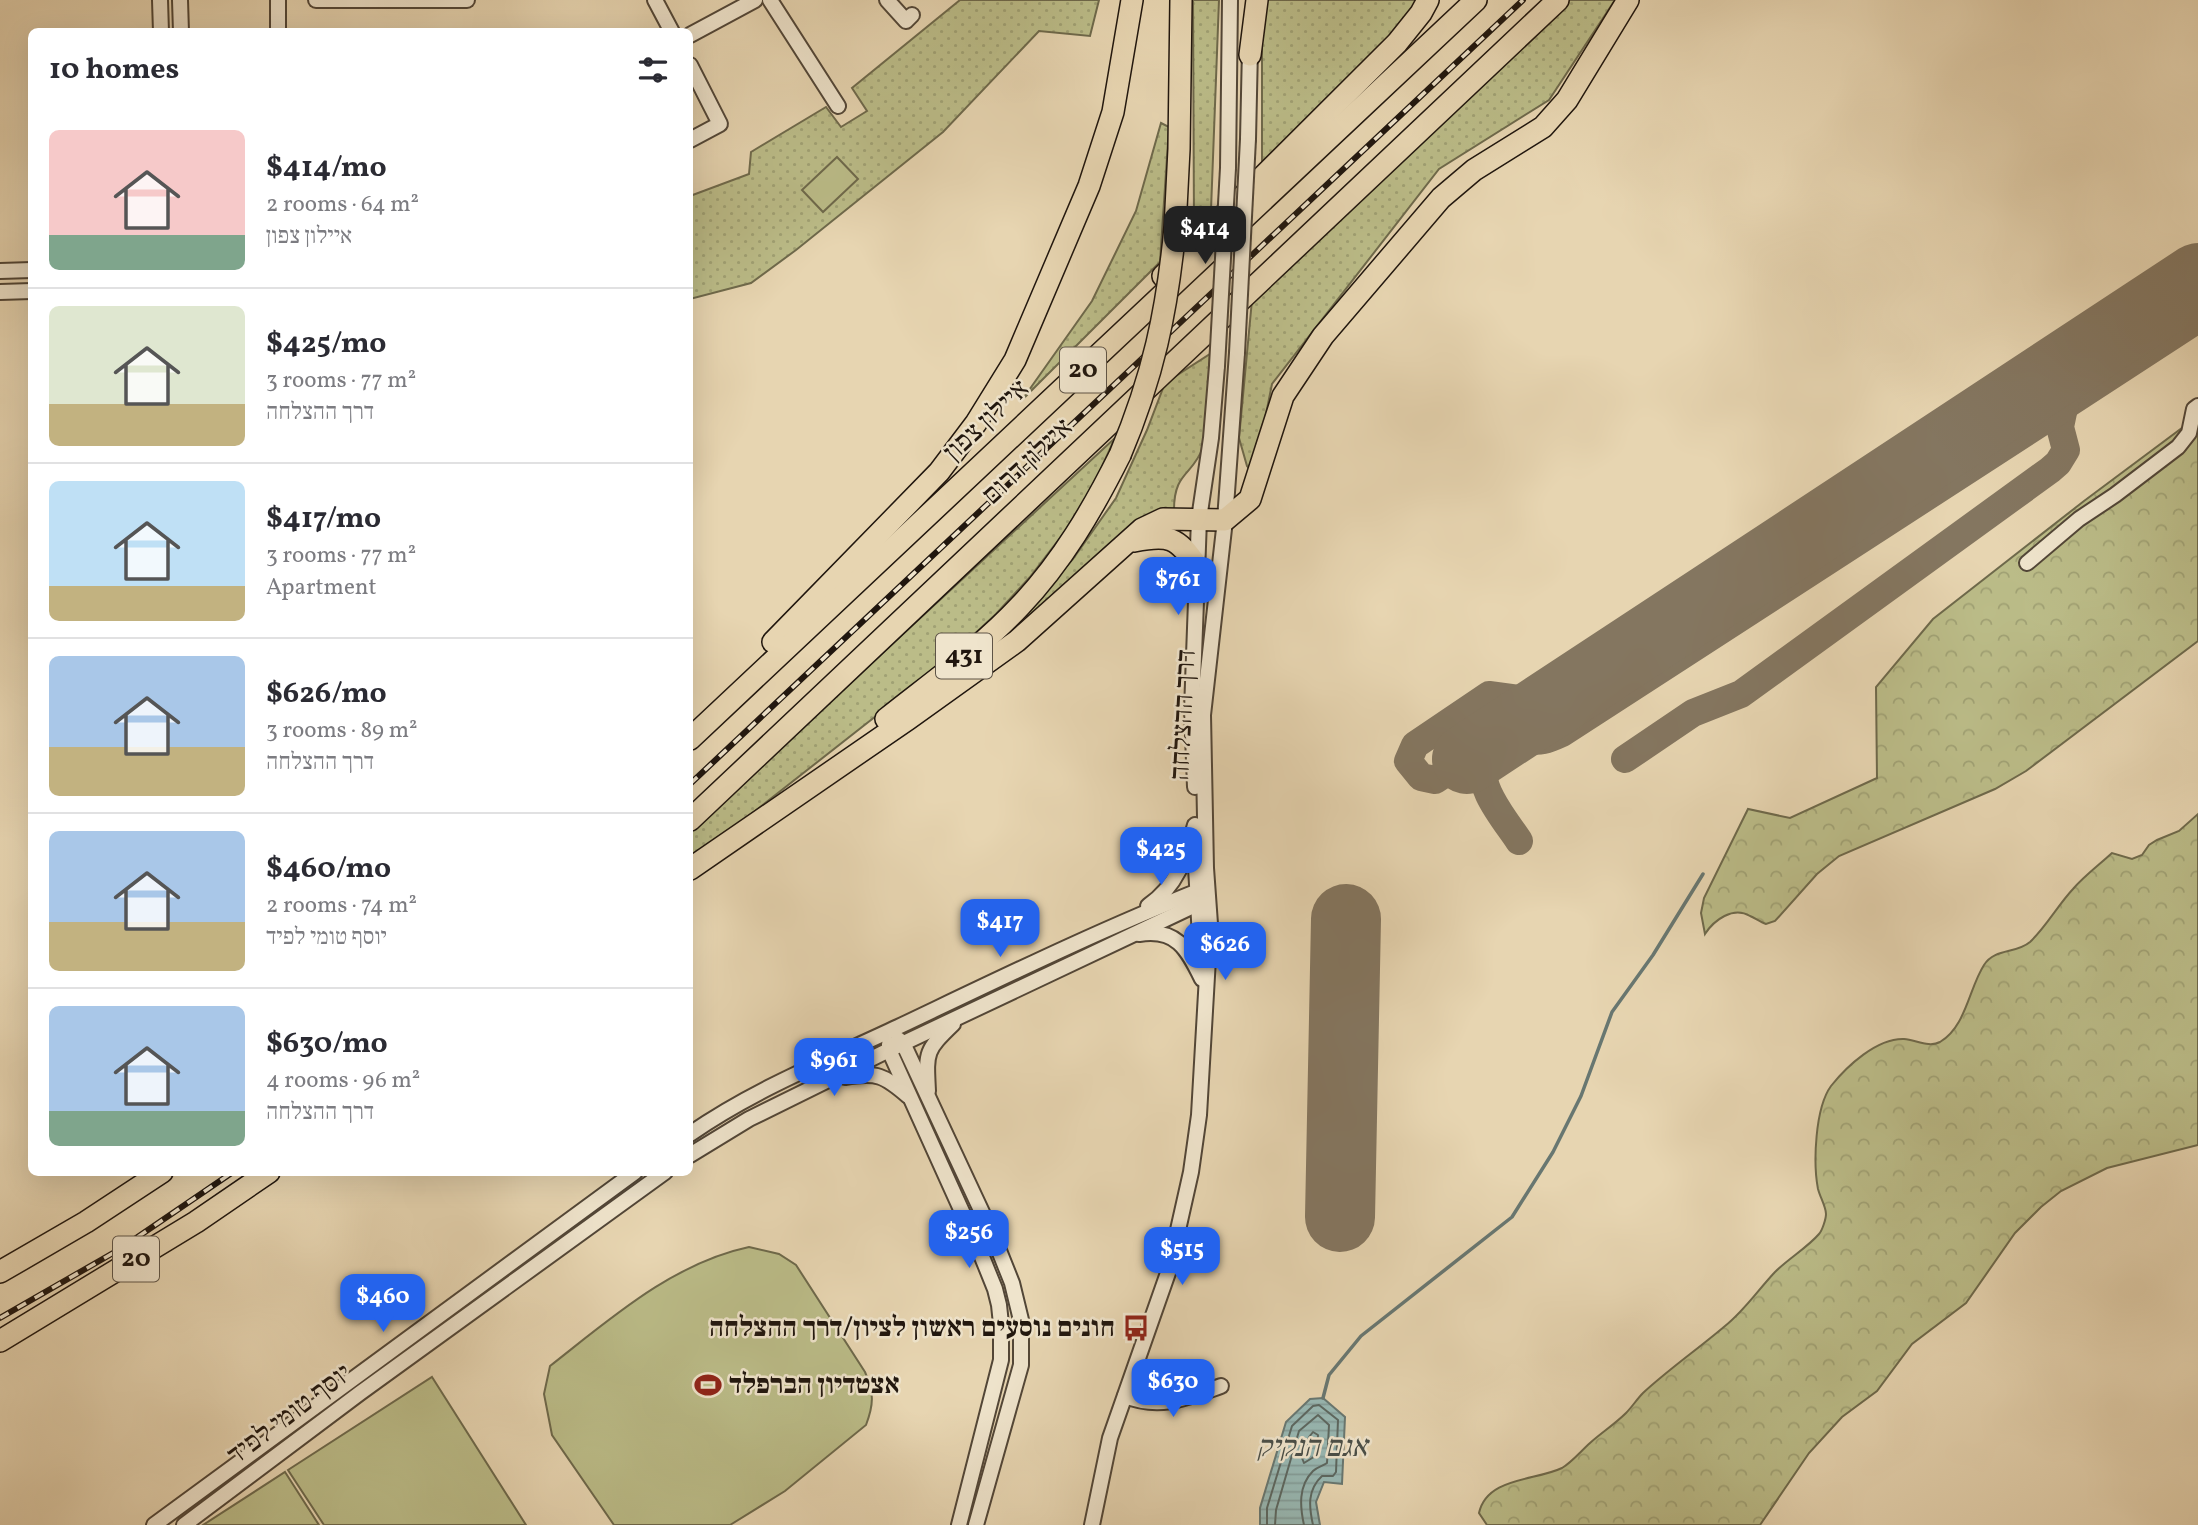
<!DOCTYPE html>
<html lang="en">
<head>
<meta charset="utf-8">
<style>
	body { margin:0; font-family:Vollkorn,"Frank Ruhl Libre",serif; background:#f2f2f3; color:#2b2b33; height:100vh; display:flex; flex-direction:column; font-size:26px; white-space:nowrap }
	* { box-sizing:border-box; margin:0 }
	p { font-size:23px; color:#7c7c81 }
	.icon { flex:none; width:38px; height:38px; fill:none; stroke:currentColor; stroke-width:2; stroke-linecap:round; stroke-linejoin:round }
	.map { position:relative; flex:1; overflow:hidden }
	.side { position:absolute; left:28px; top:28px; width:665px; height:1148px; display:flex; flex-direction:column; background:#fff; border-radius:10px; box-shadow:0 7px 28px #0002 }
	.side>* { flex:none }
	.price { position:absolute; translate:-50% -60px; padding:0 16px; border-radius:14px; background:#2563eb; color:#fff; font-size:23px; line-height:46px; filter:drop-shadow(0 2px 4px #0008) }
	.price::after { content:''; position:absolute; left:50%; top:42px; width:21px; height:16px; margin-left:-10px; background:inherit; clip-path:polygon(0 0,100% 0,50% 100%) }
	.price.selected { background:#222; color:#fff }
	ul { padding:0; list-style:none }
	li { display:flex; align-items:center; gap:21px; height:175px; padding:0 21px }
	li+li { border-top:2px solid #e1e1e2 }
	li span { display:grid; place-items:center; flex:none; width:196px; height:140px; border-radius:10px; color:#555 }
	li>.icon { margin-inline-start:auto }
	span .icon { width:84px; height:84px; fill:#fffc; stroke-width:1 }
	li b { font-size:30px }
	h2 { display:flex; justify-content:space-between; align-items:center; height:84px; padding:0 21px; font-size:30px }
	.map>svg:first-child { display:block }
	.grass { fill:url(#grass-dots); stroke:#6e694b; stroke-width:2 }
	.forest { fill:url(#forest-crowns); stroke:#6e694b; stroke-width:2 }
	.garden { fill:#bbbc88; stroke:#6e694b; stroke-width:2 }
	.water { fill:url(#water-rules); stroke:#687771; stroke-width:2 }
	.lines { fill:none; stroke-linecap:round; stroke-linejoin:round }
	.shore { stroke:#5c6760; stroke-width:2 }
	.stream { stroke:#687771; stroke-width:3.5 }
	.taxiway { stroke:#847660; stroke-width:28 }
	.runway { stroke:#847660; stroke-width:70 }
	.minor-casing { stroke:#524637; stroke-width:18 }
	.highway-casing { stroke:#20160e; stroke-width:24 }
	.minor { stroke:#efe4cc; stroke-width:14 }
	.highway { stroke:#e7d5b1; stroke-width:21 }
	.rail-casing { stroke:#20160e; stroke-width:6 }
	.rail { stroke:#efe4cc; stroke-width:3.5; stroke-dasharray:10; stroke-linecap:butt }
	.minor-bridge-casing { stroke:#524637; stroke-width:18; stroke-linecap:butt }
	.highway-bridge-casing { stroke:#20160e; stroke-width:24; stroke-linecap:butt }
	.minor-bridge { stroke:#efe4cc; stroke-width:14 }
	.highway-bridge { stroke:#e7d5b1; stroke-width:21 }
	.labels { text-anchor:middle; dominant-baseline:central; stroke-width:5; stroke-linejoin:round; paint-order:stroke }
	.shield { fill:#efe4cc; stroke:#5e5447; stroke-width:2 }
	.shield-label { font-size:26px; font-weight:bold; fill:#20160e }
	.street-label { font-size:28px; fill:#20160e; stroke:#efe4cc }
	.poi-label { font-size:28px; font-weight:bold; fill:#20160e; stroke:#efe4cc; text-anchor:end }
	.water-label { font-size:30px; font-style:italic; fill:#4a4f48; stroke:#efe4cc }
</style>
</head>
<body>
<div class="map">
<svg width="2198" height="1525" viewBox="0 0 2198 1525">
	<defs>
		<pattern id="grass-dots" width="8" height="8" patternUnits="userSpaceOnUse" patternTransform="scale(1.75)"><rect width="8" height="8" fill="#bbbc88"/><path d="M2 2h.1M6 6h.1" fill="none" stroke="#a0a174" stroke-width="1.8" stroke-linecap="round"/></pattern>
		<pattern id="forest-crowns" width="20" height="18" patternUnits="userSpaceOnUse" patternTransform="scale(1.75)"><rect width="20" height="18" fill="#bbbc88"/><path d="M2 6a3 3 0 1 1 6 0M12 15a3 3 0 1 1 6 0" fill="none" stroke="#a0a174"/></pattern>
		<pattern id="water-rules" width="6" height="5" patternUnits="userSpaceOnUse" patternTransform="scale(1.75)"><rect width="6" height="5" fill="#98b8b3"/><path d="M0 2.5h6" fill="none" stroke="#839d99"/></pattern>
	</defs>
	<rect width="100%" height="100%" fill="#e7d5b1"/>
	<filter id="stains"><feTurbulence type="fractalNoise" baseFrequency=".00286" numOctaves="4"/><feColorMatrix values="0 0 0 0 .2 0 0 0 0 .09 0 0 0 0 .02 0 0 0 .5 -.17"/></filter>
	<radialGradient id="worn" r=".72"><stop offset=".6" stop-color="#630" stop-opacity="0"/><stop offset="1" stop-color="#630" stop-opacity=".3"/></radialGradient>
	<g class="grass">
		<polygon points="960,0 1099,0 1090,36 1039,31 943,132 796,250 751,283 690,299 690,196 749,174 751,152 826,107 841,127 867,111 852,88"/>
		<polygon points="1193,0 1219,0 1211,210 1194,226"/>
		<polygon points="1265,0 1420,0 1375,53 1262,162 1262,24"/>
		<polygon points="1568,0 1615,0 1549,100 1439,169 1272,384 1254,474 1247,466 1239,438 1252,300"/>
		<polygon points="1161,123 1169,127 1160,262 1022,400 1092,301 1136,211"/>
		<path d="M 1210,354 C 1208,378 1209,426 1203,447 C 1193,476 1174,471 1174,510 L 1033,618 L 1024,615 L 1073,559 L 1116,498 L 1147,430 L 1165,383 Z"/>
		<polygon points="1115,438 1083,508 1030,577 996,614 941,665 690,862 690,831"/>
	</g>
	<g class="forest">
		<path d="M 2198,416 L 2198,641 L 2026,771 L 1995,789 L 1839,856 L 1817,874 L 1775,921 L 1766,924 C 1760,922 1755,918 1750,916 C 1733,906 1714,920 1705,934 L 1701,913 L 1704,898 L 1748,809 L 1790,818 L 1877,778 L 1876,687 L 1933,619 L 2084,501 Z"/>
		<path d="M 2198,814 L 2198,1145 L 2107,1168 L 2061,1191 L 2041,1207 L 2015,1233 L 1966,1303 L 1912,1344 L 1877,1391 L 1842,1417 L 1809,1453 L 1760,1525 L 1487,1525 L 1479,1513 C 1487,1477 1535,1481 1562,1468 C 1572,1462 1581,1451 1590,1443 C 1601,1433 1615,1424 1626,1413 C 1632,1407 1637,1399 1643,1393 C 1669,1369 1698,1349 1725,1326 C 1744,1311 1758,1290 1775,1272 C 1788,1259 1808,1247 1819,1234 C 1822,1231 1826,1219 1826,1214 C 1826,1207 1820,1197 1818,1189 C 1813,1163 1815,1108 1831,1086 C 1847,1066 1877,1038 1904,1039 C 1916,1040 1929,1048 1940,1042 C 1966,1027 1969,988 1984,965 C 1995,948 2016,954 2030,942 C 2046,927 2058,905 2073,889 C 2084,876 2099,865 2112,853 L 2132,859 L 2142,855 L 2149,845 L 2157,840 L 2179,831 Z"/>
	</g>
	<g class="garden">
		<polygon points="837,157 858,179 823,212 802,190"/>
		<path d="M 749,1247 L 779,1254 L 796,1265 L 865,1372 C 874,1393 874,1404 866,1425 L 785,1491 L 730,1525 L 614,1525 L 552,1435 L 544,1394 L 550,1366 C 610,1319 673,1263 749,1247 Z"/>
		<polygon points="432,1377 526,1525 324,1525 288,1470"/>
		<polygon points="285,1472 319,1525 203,1525"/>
	</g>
	<polygon class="water" points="1323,1398 1345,1417 1342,1484 1324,1482 1316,1502 1320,1525 1260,1525 1260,1508 1286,1422 1310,1399"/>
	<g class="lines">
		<g class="shore">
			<polygon points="1313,1432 1318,1435 1317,1455 1304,1463 1302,1458 1309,1437"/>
			<path d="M 1267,1525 L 1267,1508 L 1292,1426 L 1313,1406 L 1319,1405 L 1338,1420 L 1336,1472 L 1333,1476 L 1322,1476 C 1307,1490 1309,1507 1313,1525"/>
			<path d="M 1275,1525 L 1276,1510 L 1299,1431 L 1318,1415 L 1329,1425 L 1327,1463 C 1323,1466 1317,1467 1313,1471 C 1298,1486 1300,1507 1304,1525"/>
		</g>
		<polyline class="stream" points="1323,1398 1329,1375 1361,1336 1512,1217 1553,1152 1581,1096 1612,1012 1653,955 1703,874"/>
		<g class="taxiway">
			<polyline points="2066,405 2198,319"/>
			<polyline points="1467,759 1435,780 1421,777 1408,761 1415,745 1489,695 1551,703"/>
			<polyline points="1625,759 1693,713 1741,694 2050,470 2058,463 2066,450 2060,427 2066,398 2052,374"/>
			<path d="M 1519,841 C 1507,822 1473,784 1487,763 C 1494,752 1513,744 1524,738 C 1538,744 1549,739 1562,733 L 2065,407"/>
		</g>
		<g class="runway">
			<polyline points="1467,759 2198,278"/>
			<polyline points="1340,1217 1346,919"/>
		</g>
		<g class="minor-casing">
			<g id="minor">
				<polyline points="160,0 161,32"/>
				<polyline points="180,0 181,32"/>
				<polyline points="278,0 278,32"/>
				<polyline points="316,0 467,0"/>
				<polyline points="655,0 672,32"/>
				<polyline points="770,0 838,106"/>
				<polyline points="887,0 906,21 912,15"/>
				<polyline points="690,35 755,0"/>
				<polyline points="690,65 720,124 690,140"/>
				<polyline points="1248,139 1250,49"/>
				<polyline points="1228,168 1230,0"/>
				<polyline points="0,271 32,270"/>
				<polyline points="0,292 32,291"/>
				<polyline points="2027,563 2079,519 2115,495 2178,447 2189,433 2194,409 2198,406"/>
				<polyline points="1195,787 1192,710 1199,519 1211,438 1217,366"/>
				<polyline points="1196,867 1201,955"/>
				<path d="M 1148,906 C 1177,886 1186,857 1195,825"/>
				<path d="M 1139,934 C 1176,928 1187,948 1202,979"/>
				<polyline points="898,1039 903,1043 994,1238 1012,1283 1021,1320 1021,1365 976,1525"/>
				<polyline points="889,1044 889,1050 978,1247 995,1289 999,1305 1001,1324 1001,1360 959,1525"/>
				<path d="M 845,1077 C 877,1072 884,1075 908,1096"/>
				<path d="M 928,1091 C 926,1052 925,1051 953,1024"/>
				<path d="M 690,1134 C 753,1090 828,1060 898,1027 C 999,979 1099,930 1203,889"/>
				<polyline points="690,1155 749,1119 889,1050 1206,900"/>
				<path d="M 1125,1396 C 1160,1410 1187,1398 1221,1386"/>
				<polyline points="154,1525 635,1172"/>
				<polyline points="184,1525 360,1393 665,1172"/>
				<polyline points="1092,1525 1110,1438 1169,1270 1191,1172 1199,1115 1210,924 1206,868 1203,715 1225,520 1237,353"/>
			</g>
		</g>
		<g class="highway-casing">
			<g id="highway">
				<polyline points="1250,55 1257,0"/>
				<polyline points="1175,228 1179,149 1181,0"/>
				<polyline points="1163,276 1397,43 1421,13 1428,0"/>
				<path d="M 1134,541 C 1169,534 1177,537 1197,566"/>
				<polyline points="773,642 939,472 976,423 1015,360 1089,186 1113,112 1132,0"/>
				<path d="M 886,719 C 931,683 981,648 1020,606 C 1062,562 1093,509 1120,455"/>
				<polyline points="690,739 1476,0"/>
				<polyline points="690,820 1558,0"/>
				<polyline points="690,869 908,719 1017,641 1142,529 1163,519 1225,520 1250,499 1283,396 1323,336 1441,198 1474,170 1543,127 1567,100 1628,0"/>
				<polyline points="0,1272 86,1222 162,1172"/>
				<polyline points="0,1341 196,1222 269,1172"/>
			</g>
		</g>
		<use href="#minor" class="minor"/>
		<use href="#highway" class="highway"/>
		<g class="rail-casing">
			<g id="rail">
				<polyline points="690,784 1523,0"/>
				<polyline points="0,1318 120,1249 233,1172"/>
			</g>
		</g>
		<use href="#rail" class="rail"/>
		<g class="minor-bridge-casing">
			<g id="minor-bridge">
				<polyline points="1237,353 1248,139"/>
				<polyline points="1217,366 1228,168"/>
			</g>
		</g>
		<g class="highway-bridge-casing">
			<path id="highway-bridge" d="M 1120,455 C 1153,377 1167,312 1175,228"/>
		</g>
		<use href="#minor-bridge" class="minor-bridge"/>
		<use href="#highway-bridge" class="highway-bridge"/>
	</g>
	<defs>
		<g id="bus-bare" transform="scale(2.1)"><path d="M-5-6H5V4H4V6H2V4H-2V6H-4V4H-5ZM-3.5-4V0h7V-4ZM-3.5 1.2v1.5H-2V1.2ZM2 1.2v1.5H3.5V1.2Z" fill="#8f2418" stroke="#efe4cc" stroke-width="2.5" paint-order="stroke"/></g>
		<g id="stadium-bare" transform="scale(2.1)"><path d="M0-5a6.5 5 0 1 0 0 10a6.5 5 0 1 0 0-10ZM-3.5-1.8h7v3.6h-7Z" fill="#8f2418" stroke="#efe4cc" stroke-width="2.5" paint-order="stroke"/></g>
	</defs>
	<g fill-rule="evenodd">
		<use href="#bus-bare" x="1136" y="1328"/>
		<use href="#stadium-bare" x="708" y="1385"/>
	</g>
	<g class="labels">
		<g class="shield">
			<rect x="1060" y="347.5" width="46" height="45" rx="5"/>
			<rect x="936" y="633.5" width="56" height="45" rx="5"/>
			<rect x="113" y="1236.5" width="46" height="45" rx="5"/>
		</g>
		<g class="shield-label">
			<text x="1083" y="370">20</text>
			<text x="964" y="656">431</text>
			<text x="136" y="1259">20</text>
		</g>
		<g class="street-label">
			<text transform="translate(987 421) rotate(-43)">איילון צפון</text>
			<text transform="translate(1028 462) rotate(-43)">איילון דרום</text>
			<text transform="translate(1184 715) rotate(-87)">דרך ההצלחה</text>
			<text transform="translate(290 1415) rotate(-37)">יוסף טומי לפיד</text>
		</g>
		<g class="poi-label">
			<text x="1115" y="1328">חונים נוסעים ראשון לציון/דרך ההצלחה</text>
			<text x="729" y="1385" text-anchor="start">אצטדיון הברפלד</text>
		</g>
		<g class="water-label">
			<text x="1312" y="1448">אגם הנקיק</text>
		</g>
	</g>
	<rect width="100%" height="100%" filter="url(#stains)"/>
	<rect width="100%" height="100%" fill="url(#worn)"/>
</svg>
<b class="price selected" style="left:1205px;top:266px">$414</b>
<b class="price" style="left:1178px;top:617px">$761</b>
<b class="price" style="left:1161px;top:887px">$425</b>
<b class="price" style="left:1000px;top:959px">$417</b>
<b class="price" style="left:1225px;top:982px">$626</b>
<b class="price" style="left:834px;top:1098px">$961</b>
<b class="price" style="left:969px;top:1270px">$256</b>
<b class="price" style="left:1182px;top:1287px">$515</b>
<b class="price" style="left:383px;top:1334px">$460</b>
<b class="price" style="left:1173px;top:1419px">$630</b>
<section class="side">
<h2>10 homes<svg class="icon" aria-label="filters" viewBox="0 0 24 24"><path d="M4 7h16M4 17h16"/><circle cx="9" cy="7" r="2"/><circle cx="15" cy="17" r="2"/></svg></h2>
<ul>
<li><span style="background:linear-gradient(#f6c9c9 75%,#7fa58c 0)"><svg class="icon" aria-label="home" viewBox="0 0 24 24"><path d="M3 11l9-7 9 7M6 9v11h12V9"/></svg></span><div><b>$414/mo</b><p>2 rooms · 64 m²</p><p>איילון צפון</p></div></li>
<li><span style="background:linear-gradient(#dfe7d0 70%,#c2b280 0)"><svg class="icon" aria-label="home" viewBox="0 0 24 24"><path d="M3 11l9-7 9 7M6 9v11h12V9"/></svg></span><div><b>$425/mo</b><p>3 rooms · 77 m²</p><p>דרך ההצלחה</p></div></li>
<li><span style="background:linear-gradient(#bfe0f5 75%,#c2b280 0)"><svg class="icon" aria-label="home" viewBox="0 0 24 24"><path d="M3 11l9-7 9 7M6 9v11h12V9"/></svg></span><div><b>$417/mo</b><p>3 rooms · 77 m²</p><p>Apartment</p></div></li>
<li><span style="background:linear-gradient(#a9c7e8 65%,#c2b280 0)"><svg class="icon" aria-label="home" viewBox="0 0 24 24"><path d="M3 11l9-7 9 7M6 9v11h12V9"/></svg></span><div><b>$626/mo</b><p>3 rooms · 89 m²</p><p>דרך ההצלחה</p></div></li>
<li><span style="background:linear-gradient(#a9c7e8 65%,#c2b280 0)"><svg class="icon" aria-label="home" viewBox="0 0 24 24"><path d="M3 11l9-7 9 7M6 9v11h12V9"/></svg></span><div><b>$460/mo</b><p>2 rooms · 74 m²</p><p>יוסף טומי לפיד</p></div></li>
<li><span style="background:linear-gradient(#a9c7e8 75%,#7fa58c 0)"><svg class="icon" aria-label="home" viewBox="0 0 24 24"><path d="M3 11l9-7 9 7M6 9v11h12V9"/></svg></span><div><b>$630/mo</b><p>4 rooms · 96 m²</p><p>דרך ההצלחה</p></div></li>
</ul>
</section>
</div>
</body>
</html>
